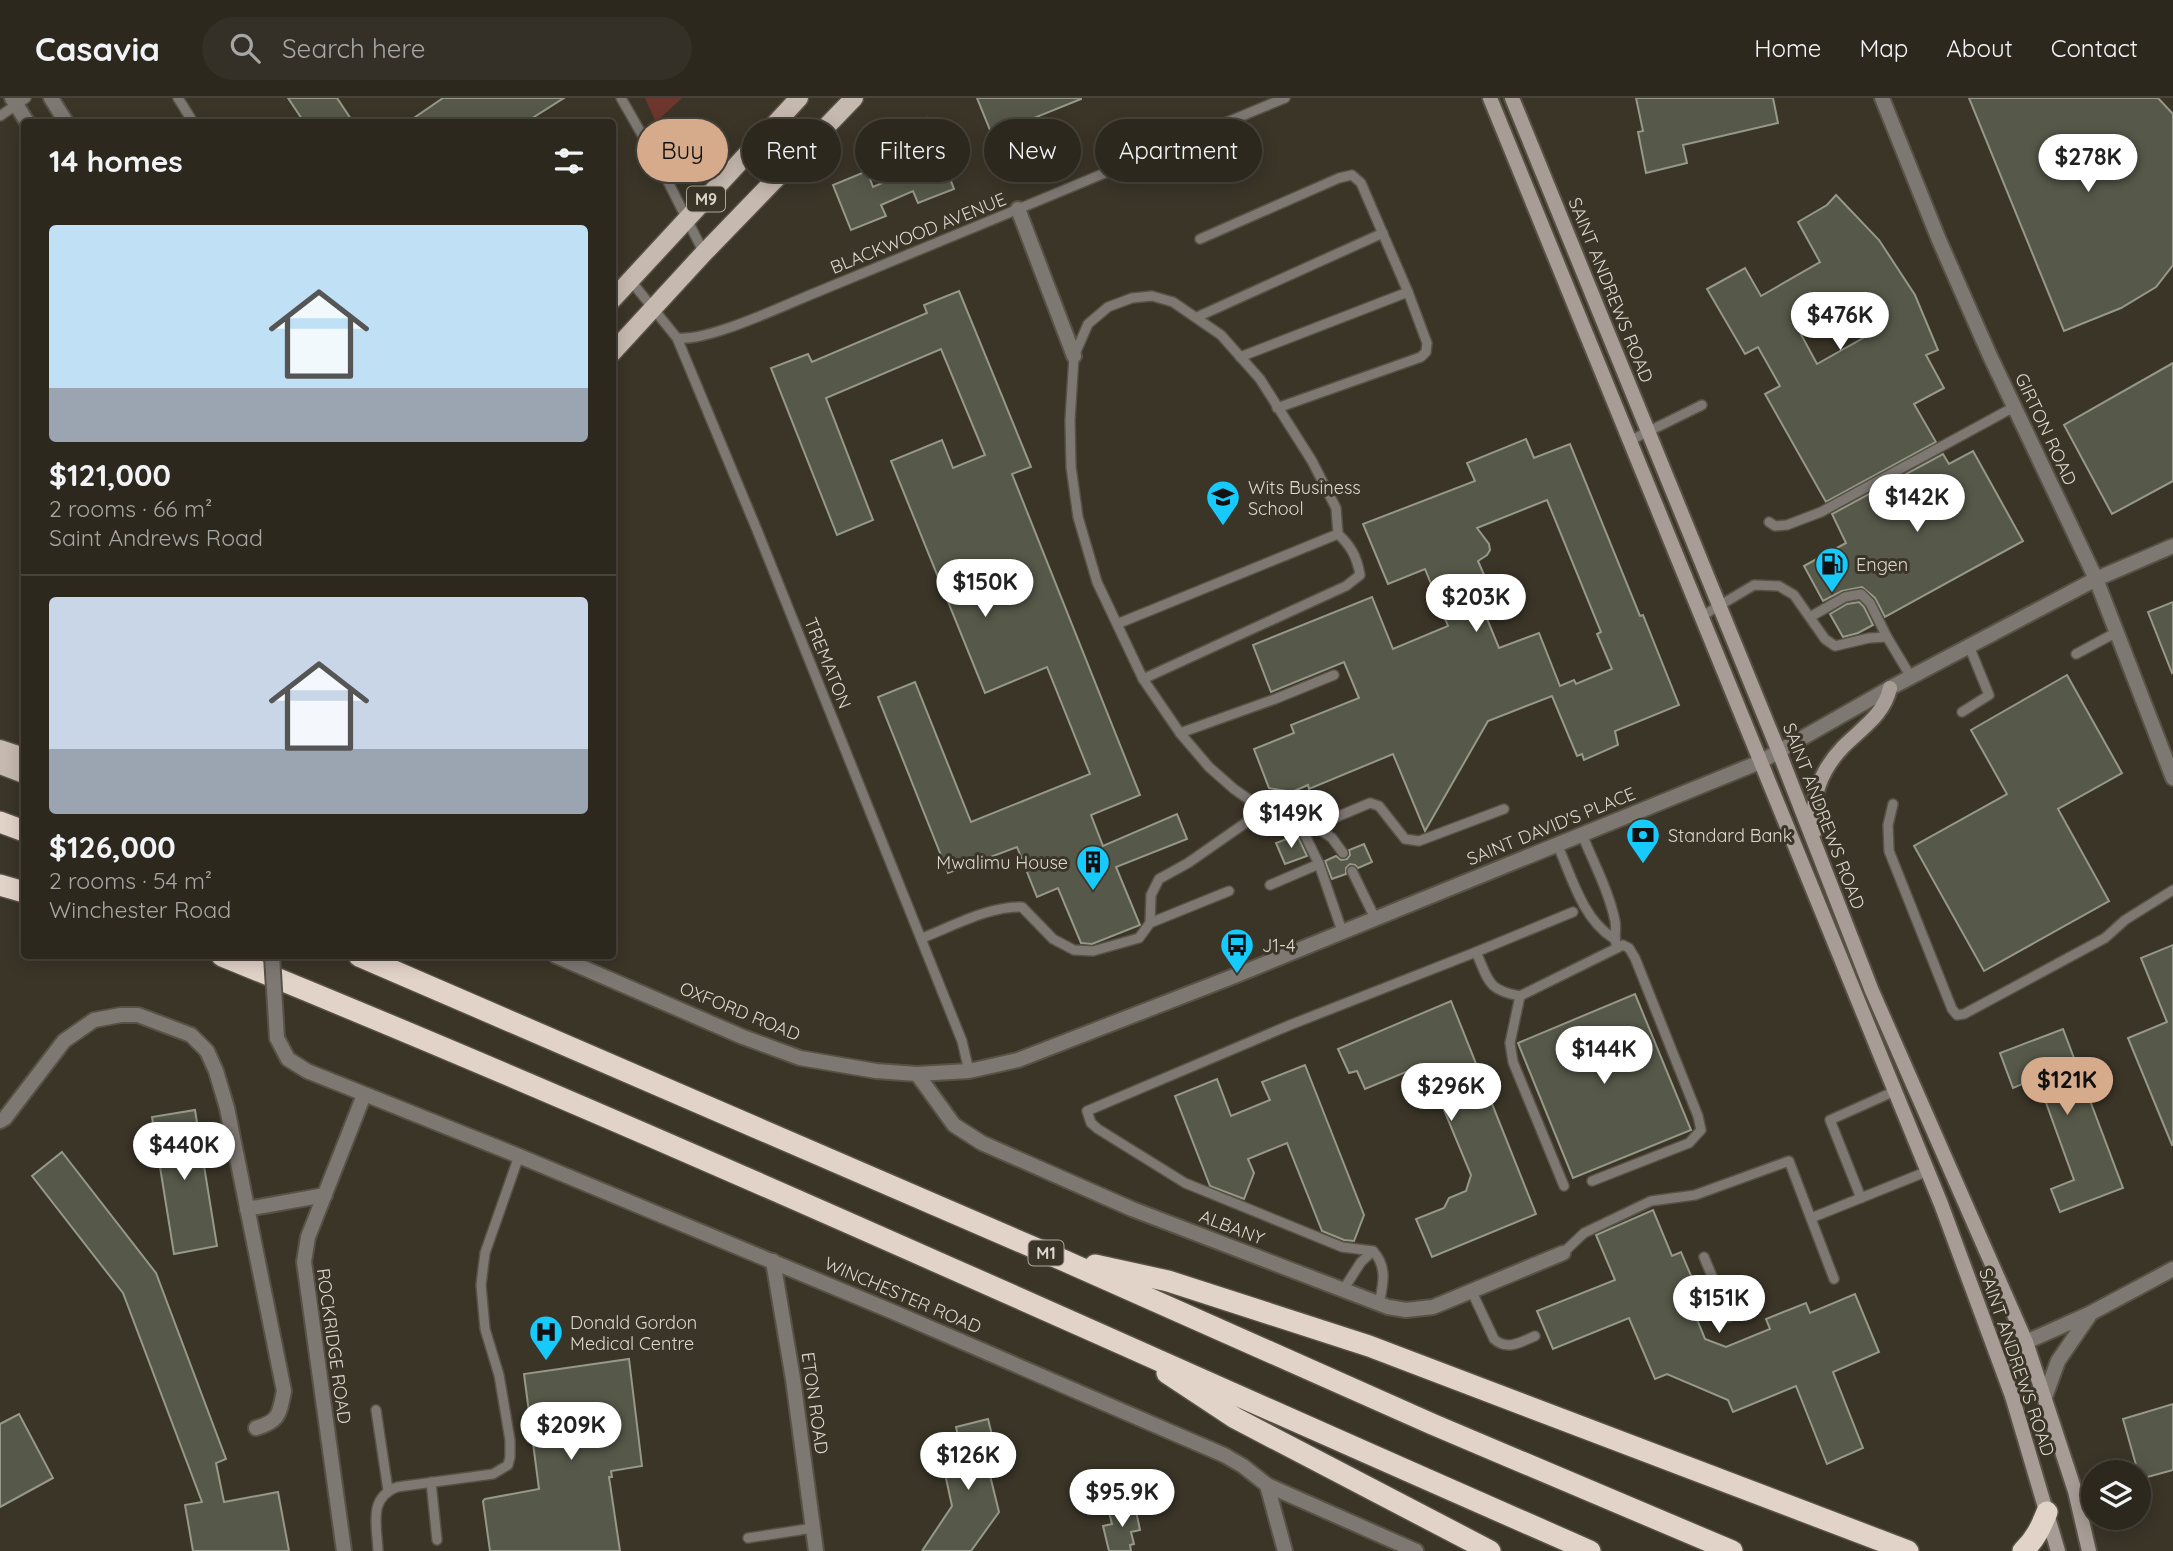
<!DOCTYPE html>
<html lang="en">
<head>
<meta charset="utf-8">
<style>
	body { margin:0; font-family:Quicksand,sans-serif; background:#343027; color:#f1f3f6; height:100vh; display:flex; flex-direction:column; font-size:26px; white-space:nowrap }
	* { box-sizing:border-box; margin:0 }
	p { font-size:23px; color:#a6a6a4 }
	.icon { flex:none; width:38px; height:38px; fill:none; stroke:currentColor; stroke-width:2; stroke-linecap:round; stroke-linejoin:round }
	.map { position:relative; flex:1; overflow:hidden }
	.drawer { position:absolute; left:21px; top:21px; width:595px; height:840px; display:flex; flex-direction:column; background:#2c281e; border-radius:7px; box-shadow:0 4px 18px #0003,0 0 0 2px #48443c }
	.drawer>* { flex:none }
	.guide { position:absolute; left:637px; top:21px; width:665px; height:63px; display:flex; gap:14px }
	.controls { position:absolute; left:2081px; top:1362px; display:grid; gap:14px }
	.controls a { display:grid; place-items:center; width:70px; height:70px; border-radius:50%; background:#2c281e; box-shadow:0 4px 18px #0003,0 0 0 2px #48443c; font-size:35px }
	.price { position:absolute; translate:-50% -60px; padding:0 16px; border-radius:24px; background:#fff; color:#222; font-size:23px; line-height:46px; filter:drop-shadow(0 2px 4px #0008) }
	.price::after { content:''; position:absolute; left:50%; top:42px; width:21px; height:16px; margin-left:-10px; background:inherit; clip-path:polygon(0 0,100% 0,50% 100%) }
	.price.selected { background:#d6ab8b; color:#111 }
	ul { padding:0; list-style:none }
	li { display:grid; align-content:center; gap:14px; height:371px; padding:0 28px }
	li+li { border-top:2px solid #48443c }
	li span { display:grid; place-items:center; height:217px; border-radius:7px; color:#555 }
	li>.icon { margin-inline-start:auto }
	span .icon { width:126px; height:126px; fill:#fffc; stroke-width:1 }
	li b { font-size:30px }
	h2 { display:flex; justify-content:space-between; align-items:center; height:84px; padding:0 28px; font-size:30px }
	.chip { padding:0 24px; border-radius:32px; background:#2c281e; box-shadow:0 4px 18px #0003,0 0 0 2px #48443c; font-size:24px; line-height:63px }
	.chip.selected { background:#d6ab8b; color:#111 }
	header { display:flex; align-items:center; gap:42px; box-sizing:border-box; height:98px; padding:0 35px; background:#2c281e; border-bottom:2px solid #48443c }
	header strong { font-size:33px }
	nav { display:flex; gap:38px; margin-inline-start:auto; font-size:24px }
	.search { width:490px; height:63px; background:#343027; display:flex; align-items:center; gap:18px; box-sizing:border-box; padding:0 24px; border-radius:38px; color:#a6a6a4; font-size:26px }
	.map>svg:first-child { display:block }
	.green { fill:#6e372e }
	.building { fill:#565849; stroke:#969888; stroke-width:2; fill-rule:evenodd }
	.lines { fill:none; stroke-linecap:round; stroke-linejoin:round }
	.lane-casing { stroke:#585246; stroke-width:12 }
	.street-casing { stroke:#585246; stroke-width:18 }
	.secondary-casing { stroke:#585246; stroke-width:18 }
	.primary-casing { stroke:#585246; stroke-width:21 }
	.highway-casing { stroke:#585246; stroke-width:24 }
	.lane { stroke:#7e7873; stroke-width:9 }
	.street { stroke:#7e7873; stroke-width:14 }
	.secondary { stroke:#a79d96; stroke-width:14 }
	.primary { stroke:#c6b9b0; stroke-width:18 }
	.highway { stroke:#e2d3c8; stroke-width:21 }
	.street-bridge-casing { stroke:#585246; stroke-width:18; stroke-linecap:butt }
	.street-bridge { stroke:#7e7873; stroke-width:14 }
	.labels { text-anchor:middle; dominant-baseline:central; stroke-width:6; stroke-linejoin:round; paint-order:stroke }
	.shield { fill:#3b3528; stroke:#aba69d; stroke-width:2 }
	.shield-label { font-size:16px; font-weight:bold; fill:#dbd7cf }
	.street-label { font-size:18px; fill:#dbd7cf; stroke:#3b3528 }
	.poi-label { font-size:18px; fill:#dbd7cf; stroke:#3b3528; text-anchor:start }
</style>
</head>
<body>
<header>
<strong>Casavia</strong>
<div class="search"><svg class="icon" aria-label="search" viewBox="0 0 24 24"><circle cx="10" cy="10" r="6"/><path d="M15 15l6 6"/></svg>Search here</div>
<nav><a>Home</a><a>Map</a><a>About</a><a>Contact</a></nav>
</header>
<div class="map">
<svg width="2173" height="1453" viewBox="0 0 2173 1453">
	<rect width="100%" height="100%" fill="#3b3528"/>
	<polygon class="green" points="645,0 682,0 656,24"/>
	<g class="building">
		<polygon points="288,0 337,0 353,24 304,24"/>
		<polygon points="443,0 564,0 526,24 408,24"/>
		<polygon points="977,0 1081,0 1081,1 992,37"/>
		<polygon points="1636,0 1773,0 1778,25 1683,47 1687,65 1646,75 1638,34 1643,33"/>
		<polygon points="1969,0 2158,0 2173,16 2173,167 2156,189 2121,210 2064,233"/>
		<polygon points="927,21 954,91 918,105 913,93 881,107 886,118 851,132 833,87 867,73 873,89 906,75"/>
		<path d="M 1836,97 L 1879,142 L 1915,197 L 1938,252 L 1926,257 L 1944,290 L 1914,306 L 1936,344 L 1826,404 L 1765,296 L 1780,288 L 1758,249 L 1745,256 L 1707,191 L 1745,170 L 1761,198 L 1820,164 L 1798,124 L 1827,107 ZM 1843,203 L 1863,240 L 1817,266 L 1797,229 Z"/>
		<polygon points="959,193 1031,369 1012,376 1140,697 1091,717 1103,748 1177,716 1187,741 1116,769 1140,827 1092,846 1081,845 1058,790 1037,799 1017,749 948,775 878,599 915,584 971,724 1090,676 1047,569 985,595 891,363 942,342 953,370 985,357 941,251 826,300 873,422 837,437 771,270 808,256 812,264 927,215 924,207"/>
		<polygon points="2173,265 2173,383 2112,416 2064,327"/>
		<path d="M 1526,341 L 1534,360 L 1570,346 L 1640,518 L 1643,517 L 1679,607 L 1615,633 L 1618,647 L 1584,662 L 1582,656 L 1577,658 L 1552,598 L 1488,623 L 1425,733 L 1393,656 L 1309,691 L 1308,687 L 1292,694 L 1269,690 L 1254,651 L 1294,635 L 1291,627 L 1359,600 L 1344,564 L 1271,594 L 1253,547 L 1372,499 L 1393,551 L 1448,528 L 1425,471 L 1388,486 L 1363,426 L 1475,383 L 1467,365 ZM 1547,402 L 1601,534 L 1597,536 L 1612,571 L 1576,586 L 1574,582 L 1560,588 L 1539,535 L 1499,550 L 1476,494 L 1478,493 L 1475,483 L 1485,479 L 1478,463 L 1487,457 L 1490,452 L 1489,446 L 1477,430 Z"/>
		<polygon points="1973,353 2023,443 1885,519 1875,500 1862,489 1842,493 1823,503 1804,468 1846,445 1832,416 1943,356 1949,366"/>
		<polygon points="1859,504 1864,509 1873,527 1858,535 1843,539 1830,516 1847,506"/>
		<polygon points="2173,504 2173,574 2172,575 2148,514"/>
		<polygon points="2067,577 2122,675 2058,711 2109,803 1984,873 1914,748 2007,696 1971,632"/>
		<polygon points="1297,737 1307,758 1285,766 1276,745"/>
		<polygon points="1364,746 1372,764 1358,770 1355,767 1350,766 1346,770 1346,776 1332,781 1325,763 1336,758 1341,762 1347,761 1350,757 1349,752"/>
		<polygon points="2173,847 2173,1047 2172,1047 2128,940 2167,924 2141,860"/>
		<polygon points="1635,896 1691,1032 1573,1080 1518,945"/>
		<polygon points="1451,903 1536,1116 1432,1159 1416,1121 1444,1110 1449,1100 1466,1093 1471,1077 1425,966 1365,991 1357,973 1349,975 1338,951"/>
		<polygon points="2063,931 2123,1090 2060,1114 2051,1091 2074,1082 2037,980 2013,990 2000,955"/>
		<polygon points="1305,967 1364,1117 1354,1143 1344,1142 1322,1133 1287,1045 1248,1061 1254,1075 1244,1101 1210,1088 1175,998 1217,981 1231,1018 1270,1002 1262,984"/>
		<polygon points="195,1012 217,1148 174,1156 152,1019"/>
		<polygon points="62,1054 156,1175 226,1361 216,1365 224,1404 278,1394 289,1453 193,1453 185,1407 202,1404 123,1195 32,1078"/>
		<polygon points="1653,1112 1672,1158 1681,1154 1697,1192 1687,1197 1705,1241 1726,1249 1770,1231 1766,1221 1806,1205 1810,1215 1855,1196 1879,1254 1833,1274 1863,1350 1827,1366 1796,1288 1733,1314 1728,1302 1667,1276 1655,1281 1629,1220 1553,1251 1537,1213 1615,1182 1596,1137"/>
		<polygon points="629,1261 642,1368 611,1373 612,1379 609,1379 620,1453 490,1453 483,1403 485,1401 539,1391 524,1276"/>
		<polygon points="2173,1306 2173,1372 2140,1381 2123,1321"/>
		<polygon points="19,1316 53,1380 0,1409 0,1326"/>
		<polygon points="988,1321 993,1341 989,1342 993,1360 986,1361 999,1414 971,1453 922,1453 952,1408 944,1371 954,1369 950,1354 961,1351 956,1329"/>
		<polygon points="1135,1408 1140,1432 1131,1434 1134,1446 1130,1447 1131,1453 1109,1453 1103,1428 1112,1426 1109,1414"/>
	</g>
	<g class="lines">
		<g class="lane-casing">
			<g id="lane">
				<polyline points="178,0 193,24"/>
				<polyline points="621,0 660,68 704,155"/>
				<polyline points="0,18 26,0"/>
				<polyline points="1200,141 1339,80 1352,77 1361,85 1408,194 1427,245 1426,254 1421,259 1277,310"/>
				<polyline points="631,183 677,240 757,432 962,943 969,973"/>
				<polyline points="1197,219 1383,135"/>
				<path d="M 677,240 C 709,244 789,205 822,192 C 977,129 1130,64 1285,0"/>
				<polyline points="1240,259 1408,194"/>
				<polyline points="1631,342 1702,307"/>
				<polyline points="1769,424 1775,428 1787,427 1821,414 2014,309"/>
				<polyline points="1702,518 1754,487 1779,488 1794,497 1825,541 1835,548 1869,540 1887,539 1911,579"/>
				<polyline points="1810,519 1845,499 1861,496 1870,505 1887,539"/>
				<polyline points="1117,526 1338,436 1336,410 1312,363 1260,281 1221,237 1173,204 1152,198 1132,200 1108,209 1088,226 1074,258 1070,322 1071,369 1078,419 1097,484 1143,581 1180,635 1209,669 1234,691 1264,712 1295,717 1315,728 1332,740 1343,755"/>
				<polyline points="2076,556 2117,534"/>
				<path d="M 1143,581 L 1346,488 L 1360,477 C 1357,459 1351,448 1338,436"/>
				<polyline points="1962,614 1989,597 1969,548"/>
				<polyline points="1180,635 1275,601 1334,577"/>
				<polyline points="1893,706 1888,727 1889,753 1952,911 1957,917 1964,916 2105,840 2125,822 2173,792"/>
				<polyline points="1295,717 1319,766"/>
				<polyline points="1315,728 1370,705 1379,708 1405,741 1419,743 1504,711"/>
				<path d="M 1557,746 C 1572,779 1582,820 1613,840"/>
				<polyline points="1352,773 1375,820"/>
				<polyline points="1270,787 1319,766 1342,833"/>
				<polyline points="1150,825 1151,797 1159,781 1188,765 1264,712"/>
				<path d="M 922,840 C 951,829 991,807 1022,809 L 1053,841 L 1074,852 L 1093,853 L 1139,840 L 1150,825 L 1229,793"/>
				<path d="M 1520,898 C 1487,892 1489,883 1476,854 L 1573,814"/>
				<polyline points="1592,1083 1689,1045 1701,1032 1698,1018 1635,860 1629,850 1623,847 1617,850"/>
				<path d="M 1564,1088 L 1513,964 L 1510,945 L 1520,898 L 1617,850 C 1613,838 1617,833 1615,823 C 1609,793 1593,764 1582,736"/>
				<polyline points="1861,1100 1830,1022 1895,993"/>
				<polyline points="1811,1120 1928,1073"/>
				<polyline points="1563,1155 1584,1135 1651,1103 1695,1097 1789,1063 1834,1181"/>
				<polyline points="1704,1159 1729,1219"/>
				<polyline points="1343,1192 1361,1164 1373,1153"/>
				<path d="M 1472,1194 L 1494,1241 C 1507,1253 1521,1244 1535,1238"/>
				<path d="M 1379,1206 C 1383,1187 1388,1169 1373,1153 L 1342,1149 L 1185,1085 L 1098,1031 L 1091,1025 L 1087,1013 L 1290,927 L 1476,854"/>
				<polyline points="376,1312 388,1392"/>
				<polyline points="431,1384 437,1442"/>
				<polyline points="748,1440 813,1430"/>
				<path d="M 378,1453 C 377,1427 368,1400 397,1389 L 493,1376 L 508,1367 L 510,1359 L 510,1342 L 499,1277 L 485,1231 L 481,1187 L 485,1155 L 519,1058"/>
			</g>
		</g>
		<g class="street-casing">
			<g id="street">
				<polyline points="12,0 27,24"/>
				<polyline points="51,0 66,24"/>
				<polyline points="1882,0 1939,142 1990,258 2096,481 2173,680"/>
				<polyline points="1018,111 1074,258"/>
				<polyline points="556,858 743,939 800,960 876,973 917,976 969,973 1018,962 1237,877 1760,664 1890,590 2096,481 2173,448"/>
				<polyline points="277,940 288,961 307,973 519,1058 891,1213 1224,1357 1243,1368 1267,1387 1416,1453"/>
				<polyline points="917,976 954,1027 982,1045 1132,1111 1388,1209 1406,1212 1433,1209 1563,1155"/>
				<path d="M 0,1023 L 5,1020 L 64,943 L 94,922 L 121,917 L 138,917 L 191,937 L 207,953 L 216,973 L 227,1010 L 284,1293 C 279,1316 280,1323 256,1330"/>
				<polyline points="247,1111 325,1097"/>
				<polyline points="773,1163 793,1281 816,1453"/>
				<polyline points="2012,1298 2018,1262 2026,1244 2089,1216 2173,1171"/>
				<polyline points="2045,1299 2058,1263 2089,1218"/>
				<polyline points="1267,1387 1285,1453"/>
				<polyline points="344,1453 304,1164 308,1139 364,997"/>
			</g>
		</g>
		<g class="secondary-casing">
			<g id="secondary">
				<polyline points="1490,0 1941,1106 2012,1298 2058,1453"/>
				<polyline points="1512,0 1779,654 1872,893 2026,1244 2075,1393 2089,1453"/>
				<path d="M 1815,733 C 1810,700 1820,673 1843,649 C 1862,630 1884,617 1890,590"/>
			</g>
		</g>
		<g class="primary-casing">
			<g id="primary">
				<polyline points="612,202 799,0"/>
				<polyline points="612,255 704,155 854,0"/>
				<polyline points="0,651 24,659"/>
				<polyline points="0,667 24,676"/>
			</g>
		</g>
		<g class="highway-casing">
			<g id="highway">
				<polyline points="0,724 24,733"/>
				<polyline points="0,787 24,794"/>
				<path d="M 222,858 C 683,1045 1134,1254 1590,1453"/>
				<polyline points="359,858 1065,1163 1432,1326 1732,1453"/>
				<polyline points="1095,1167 1168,1183 1369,1248 1908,1453"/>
				<polyline points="1167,1275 1235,1320 1490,1453"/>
				<path d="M 2023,1453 C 2035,1442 2041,1429 2047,1414"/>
			</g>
		</g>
		<use href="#lane" class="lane"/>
		<use href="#street" class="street"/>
		<use href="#secondary" class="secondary"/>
		<use href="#primary" class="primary"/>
		<use href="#highway" class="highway"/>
		<g class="street-bridge-casing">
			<polyline id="street-bridge" points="272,858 277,940"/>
		</g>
		<use href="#street-bridge" class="street-bridge"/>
	</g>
	<defs>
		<g id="university-pin" transform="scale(1.75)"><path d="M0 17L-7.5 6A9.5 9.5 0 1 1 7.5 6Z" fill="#16cafb" stroke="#3b3528"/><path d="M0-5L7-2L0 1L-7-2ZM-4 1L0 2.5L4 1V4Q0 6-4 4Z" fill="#111"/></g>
		<g id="fuel-pin" transform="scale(1.75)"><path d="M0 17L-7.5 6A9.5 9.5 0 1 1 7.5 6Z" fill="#16cafb" stroke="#3b3528"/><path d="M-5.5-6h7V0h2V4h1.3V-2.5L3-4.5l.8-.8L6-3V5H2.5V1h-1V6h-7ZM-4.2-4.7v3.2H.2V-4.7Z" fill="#111"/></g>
		<g id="bank-pin" transform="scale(1.75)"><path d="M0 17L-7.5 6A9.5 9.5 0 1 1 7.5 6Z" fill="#16cafb" stroke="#3b3528"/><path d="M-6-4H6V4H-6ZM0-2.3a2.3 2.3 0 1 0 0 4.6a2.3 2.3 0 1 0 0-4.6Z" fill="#111"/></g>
		<g id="building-pin" transform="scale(1.75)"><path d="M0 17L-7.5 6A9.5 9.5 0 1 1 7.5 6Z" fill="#16cafb" stroke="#3b3528"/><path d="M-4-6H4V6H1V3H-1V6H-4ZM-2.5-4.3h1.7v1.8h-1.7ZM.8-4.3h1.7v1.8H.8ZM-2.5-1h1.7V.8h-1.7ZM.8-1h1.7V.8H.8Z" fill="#111"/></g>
		<g id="bus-pin" transform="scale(1.75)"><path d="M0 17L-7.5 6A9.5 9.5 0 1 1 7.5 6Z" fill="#16cafb" stroke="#3b3528"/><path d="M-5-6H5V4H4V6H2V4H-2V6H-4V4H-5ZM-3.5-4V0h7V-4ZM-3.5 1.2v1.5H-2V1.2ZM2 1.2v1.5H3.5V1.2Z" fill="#111"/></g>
		<g id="hospital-pin" transform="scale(1.75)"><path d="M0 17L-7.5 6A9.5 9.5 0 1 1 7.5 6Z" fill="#16cafb" stroke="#3b3528"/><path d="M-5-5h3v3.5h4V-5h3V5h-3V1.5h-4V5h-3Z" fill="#111"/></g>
	</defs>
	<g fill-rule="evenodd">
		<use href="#university-pin" x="1223" y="399"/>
		<use href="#fuel-pin" x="1832" y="466"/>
		<use href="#bank-pin" x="1643" y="737"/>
		<use href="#building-pin" x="1093" y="764"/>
		<use href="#bus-pin" x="1237" y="847"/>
		<use href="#hospital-pin" x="546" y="1234"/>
	</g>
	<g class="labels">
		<g class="shield">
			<rect x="687" y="88.5" width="38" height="25" rx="5"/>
			<rect x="1028.5" y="1142.5" width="35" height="25" rx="5"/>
		</g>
		<g class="shield-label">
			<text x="706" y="101">M9</text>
			<text x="1046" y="1155">M1</text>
		</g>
		<g class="street-label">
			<text transform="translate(918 135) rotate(-22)">BLACKWOOD AVENUE</text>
			<text transform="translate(1611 192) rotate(68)">SAINT ANDREWS ROAD</text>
			<text transform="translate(2046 331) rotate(65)">GIRTON ROAD</text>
			<text transform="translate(828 565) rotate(68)">TREMATON</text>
			<text transform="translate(1824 718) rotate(69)">SAINT ANDREWS ROAD</text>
			<text transform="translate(1551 728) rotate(-22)">SAINT DAVID'S PLACE</text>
			<text transform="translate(740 913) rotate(22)">OXFORD ROAD</text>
			<text transform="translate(1232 1129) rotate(21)">ALBANY</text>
			<text transform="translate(903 1197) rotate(23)">WINCHESTER ROAD</text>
			<text transform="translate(334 1248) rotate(82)">ROCKRIDGE ROAD</text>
			<text transform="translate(2017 1264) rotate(71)">SAINT ANDREWS ROAD</text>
			<text transform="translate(815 1305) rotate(82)">ETON ROAD</text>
		</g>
		<g class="poi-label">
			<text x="1248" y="389">Wits Business<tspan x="1248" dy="21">School</tspan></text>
			<text x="1856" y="466">Engen</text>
			<text x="1668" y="737">Standard Bank</text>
			<text x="1068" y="764" text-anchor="end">Mwalimu House</text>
			<text x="1262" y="847">J1-4</text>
			<text x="570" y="1224">Donald Gordon<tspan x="570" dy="21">Medical Centre</tspan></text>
		</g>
	</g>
</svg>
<div class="controls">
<a><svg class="icon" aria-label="layers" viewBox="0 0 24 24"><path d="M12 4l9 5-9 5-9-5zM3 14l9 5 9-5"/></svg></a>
</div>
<b class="price" style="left:2088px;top:96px">$278K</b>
<b class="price" style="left:1840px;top:254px">$476K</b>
<b class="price" style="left:1917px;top:436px">$142K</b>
<b class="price" style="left:985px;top:521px">$150K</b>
<b class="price" style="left:1476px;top:536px">$203K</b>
<b class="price" style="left:1291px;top:752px">$149K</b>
<b class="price" style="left:1604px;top:988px">$144K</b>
<b class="price selected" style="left:2067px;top:1019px">$121K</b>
<b class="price" style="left:1451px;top:1025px">$296K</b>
<b class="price" style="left:184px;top:1084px">$440K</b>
<b class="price" style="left:1719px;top:1237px">$151K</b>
<b class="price" style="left:571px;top:1364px">$209K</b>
<b class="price" style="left:968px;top:1394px">$126K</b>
<b class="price" style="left:1122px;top:1431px">$95.9K</b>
<div class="guide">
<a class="chip selected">Buy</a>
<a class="chip">Rent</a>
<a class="chip">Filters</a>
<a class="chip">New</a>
<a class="chip">Apartment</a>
</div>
<section class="drawer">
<h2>14 homes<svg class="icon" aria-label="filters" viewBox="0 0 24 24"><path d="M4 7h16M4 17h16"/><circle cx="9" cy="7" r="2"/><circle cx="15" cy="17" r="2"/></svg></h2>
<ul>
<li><span style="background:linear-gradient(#bfe0f5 75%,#9aa5b1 0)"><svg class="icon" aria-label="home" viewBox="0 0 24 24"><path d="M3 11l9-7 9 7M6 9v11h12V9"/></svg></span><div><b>$121,000</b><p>2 rooms · 66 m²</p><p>Saint Andrews Road</p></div></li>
<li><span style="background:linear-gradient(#c9d6e8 70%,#9aa5b1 0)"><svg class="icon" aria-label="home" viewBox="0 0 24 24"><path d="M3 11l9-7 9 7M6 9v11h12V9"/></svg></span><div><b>$126,000</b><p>2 rooms · 54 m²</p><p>Winchester Road</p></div></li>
</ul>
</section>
</div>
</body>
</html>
